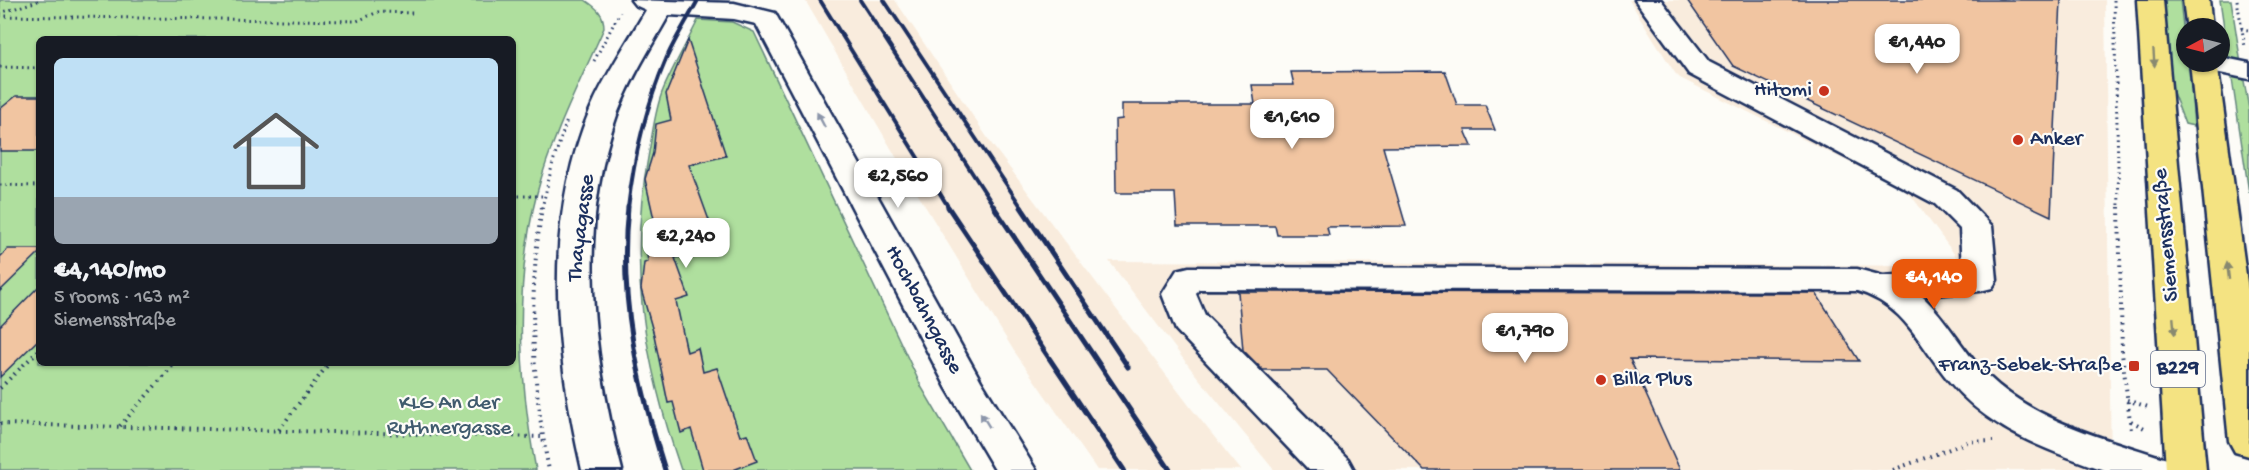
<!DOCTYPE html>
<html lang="en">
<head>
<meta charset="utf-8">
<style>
	body { margin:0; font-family:"Gochi Hand",sans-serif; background:#242831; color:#f1f3f6; height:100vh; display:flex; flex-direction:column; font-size:22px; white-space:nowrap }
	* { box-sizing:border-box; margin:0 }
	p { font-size:20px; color:#9ea1a6 }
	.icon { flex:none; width:33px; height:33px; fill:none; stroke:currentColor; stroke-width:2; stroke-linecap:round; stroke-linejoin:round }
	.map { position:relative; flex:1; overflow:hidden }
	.details { position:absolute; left:36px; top:36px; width:480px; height:330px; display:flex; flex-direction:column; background:#171b24; border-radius:9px; box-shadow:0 2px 4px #0004 }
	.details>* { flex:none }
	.needle { width:39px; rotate:263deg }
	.fabs { position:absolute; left:2176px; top:18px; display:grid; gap:12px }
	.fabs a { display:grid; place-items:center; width:54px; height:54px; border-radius:50%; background:#171b24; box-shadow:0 2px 4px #0004; font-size:30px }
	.price { position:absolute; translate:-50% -51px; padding:0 14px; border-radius:12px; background:#fff; color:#222; font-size:20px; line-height:39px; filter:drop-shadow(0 2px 3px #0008) }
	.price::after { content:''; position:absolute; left:50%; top:36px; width:18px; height:14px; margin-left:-9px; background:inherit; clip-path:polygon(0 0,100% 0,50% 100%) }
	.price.selected { background:#ea580c; color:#fff }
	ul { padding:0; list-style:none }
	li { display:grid; align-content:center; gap:12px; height:318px; padding:0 18px }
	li+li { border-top:2px solid #363941 }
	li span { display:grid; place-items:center; height:186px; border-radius:9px; color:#555 }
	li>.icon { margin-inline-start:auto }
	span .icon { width:108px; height:108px; fill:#fffc; stroke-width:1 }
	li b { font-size:26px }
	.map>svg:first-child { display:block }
	.built { fill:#f9ecdd }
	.green { fill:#afdf9e; stroke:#65877e; stroke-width:1.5; fill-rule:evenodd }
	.building { fill:#f1c5a1; stroke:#1b2f5e; stroke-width:1.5 }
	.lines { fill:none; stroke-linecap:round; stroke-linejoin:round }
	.minor-casing { stroke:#1b2f5e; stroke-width:5 }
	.major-casing { stroke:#1b2f5e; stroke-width:5 }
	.path-far1 { stroke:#1b2f5e; stroke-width:3; stroke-dasharray:1.5 4; stroke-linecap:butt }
	.path { stroke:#1b2f5e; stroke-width:4; stroke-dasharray:1.5 5; stroke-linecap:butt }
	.minor { fill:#fdfcf7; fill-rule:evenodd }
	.major { fill:#f4e382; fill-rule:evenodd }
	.rail-far1 { stroke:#1b2f5e; stroke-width:4 }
	.rail { stroke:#1b2f5e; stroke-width:5 }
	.oneway { fill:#888970 }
	.oneway2 { fill:#8c96aa }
	.poi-dot { fill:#c8321e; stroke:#fdfcf7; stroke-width:2 }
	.labels { text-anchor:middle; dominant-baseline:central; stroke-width:4.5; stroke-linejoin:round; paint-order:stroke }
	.shield { fill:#fdfcf7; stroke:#5f6c8c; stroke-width:1.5 }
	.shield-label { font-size:21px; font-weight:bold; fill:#1b2f5e }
	.poi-label { font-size:22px; fill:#1b2f5e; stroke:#fdfcf7; text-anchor:end }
	.street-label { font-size:22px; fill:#1b2f5e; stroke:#fdfcf7 }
	.park-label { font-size:22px; fill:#405b6e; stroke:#fdfcf7 }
</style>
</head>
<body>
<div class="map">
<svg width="2249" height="470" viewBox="0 0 2249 470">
	<rect width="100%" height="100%" fill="#fdfcf7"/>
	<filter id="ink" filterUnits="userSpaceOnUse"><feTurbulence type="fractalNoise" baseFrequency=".0167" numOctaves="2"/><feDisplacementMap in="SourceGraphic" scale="12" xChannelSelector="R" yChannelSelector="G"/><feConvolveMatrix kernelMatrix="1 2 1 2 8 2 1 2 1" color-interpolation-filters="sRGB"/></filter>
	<g filter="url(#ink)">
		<g class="built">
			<polygon points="805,0 895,0 993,146 1191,408 1241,470 1097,470 1014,351 917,193"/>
			<polygon points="1629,0 2105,0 2111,470 1274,470 1191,369 1109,261 1963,266 1913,198 1901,188 1680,78 1675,73"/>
		</g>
		<g class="green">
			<path d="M 0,0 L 585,0 C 597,8 604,14 604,28 C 580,82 552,136 537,193 C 514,282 519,380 536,470 L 0,470 ZM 39,39 L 513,39 L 513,363 L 39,363 Z"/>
			<polygon points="2163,0 2180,0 2187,62 2189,62 2194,126 2185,124 2171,87"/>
			<polygon points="2220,0 2231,0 2241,64 2229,61"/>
			<path d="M 698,20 L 732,22 L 754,32 L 922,388 L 970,470 L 681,470 C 644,362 627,266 649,152 C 653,132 655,109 663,90 C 673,66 687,43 698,20 Z"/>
			<polygon points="2231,72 2243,75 2249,109 2249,193"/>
		</g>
		<g class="building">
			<polygon points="1687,0 2061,0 2051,216 1733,66"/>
			<polygon points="688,40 726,156 689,165 710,223 707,224 714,247 675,258 689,297 676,301 687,352 698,348 703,372 717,368 740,436 747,434 757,461 733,470 703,470 691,429 681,433 673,402 668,403 654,335 641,289 644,263 648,262 644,230 656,228 645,179 653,153 656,124 671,120 666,94"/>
			<polygon points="1445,71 1457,105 1485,105 1495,130 1465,130 1472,146 1383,147 1406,226 1327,227 1329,235 1277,235 1275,226 1177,226 1175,193 1116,193 1115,120 1122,119 1122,104 1255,104 1252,85 1294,85 1291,72"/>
			<polygon points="16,96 39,96 39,151 0,151 0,109"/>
			<polygon points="8,249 39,249 39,253 0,291 0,257"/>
			<polygon points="39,286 39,339 0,377 0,326"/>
			<polygon points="1238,292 1816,293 1859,361 1630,359 1680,470 1424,470 1327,370 1263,370 1243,350"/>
		</g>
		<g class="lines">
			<g class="minor-casing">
				<g id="minor">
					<path d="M 631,0 L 734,3 L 775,13 L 981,381 L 1036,470 L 995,470 L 947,389 L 756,24 L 734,19 L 669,15 C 651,47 631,78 618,112 C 576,229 592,353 622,470 L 582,470 C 555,352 542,225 590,110 C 605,75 627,43 646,10 L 635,5 Z"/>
					<path d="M 1635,0 L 1661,0 L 1709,62 L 1957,190 L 1992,226 L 1997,280 L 1992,288 L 1980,291 L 1922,296 C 1947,319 1962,350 1986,374 C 2035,422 2104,438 2167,459 L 2173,470 C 2152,470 2126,470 2105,470 C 2093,467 2082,462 2070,458 C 2024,441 1981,420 1949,381 C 1920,346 1904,304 1857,291 L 1199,289 L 1196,294 L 1205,315 L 1348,459 L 1354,470 L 1309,470 L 1176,330 L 1162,294 L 1177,270 L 1189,267 L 1857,269 L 1883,276 L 1962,270 L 1960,229 L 1935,204 L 1689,74 Z"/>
					<polygon points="2220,57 2249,63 2249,79 2196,68 2192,62 2220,62"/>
				</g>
			</g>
			<g class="major-casing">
				<g id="major">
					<polygon points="2137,0 2163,0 2206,470 2166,470"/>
					<polygon points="2183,0 2209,0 2212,28 2187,30"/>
					<polygon points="2190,62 2217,62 2249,297 2249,456 2235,452 2229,441"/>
				</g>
			</g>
			<g class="path-far1">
				<polyline points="2114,0 2119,208"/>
				<polyline points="2237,0 2245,47"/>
				<polyline points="0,13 41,0"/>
				<polyline points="0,16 357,21 378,12 415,13"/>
				<polyline points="2241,29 2249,30"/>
				<polyline points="594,61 620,12"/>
				<polyline points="0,67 39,68"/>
				<polyline points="0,185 39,186"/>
				<polyline points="513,196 543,196"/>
				<polyline points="542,208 553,162 567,120"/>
			</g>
			<g class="path">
				<path d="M 542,207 C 528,298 531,379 549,470"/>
				<polyline points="2119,207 2122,353 2131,430"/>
				<polyline points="0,388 39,350"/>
				<polyline points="2127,400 2148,407"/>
				<polyline points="2131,421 2148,430"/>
				<polyline points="0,424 541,437"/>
				<polyline points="120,426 175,363"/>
				<polyline points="279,430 329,363"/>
				<polyline points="1893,470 1968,442 1993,441"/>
			</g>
			<use href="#minor" class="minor"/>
			<use href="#major" class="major"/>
			<g class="rail-far1">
				<polyline points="820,0 949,208"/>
				<polyline points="860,0 995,208"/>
				<polyline points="884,0 1022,208"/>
				<path d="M 628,208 C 634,156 646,106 667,57 C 676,37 688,19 698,0"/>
			</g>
			<g class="rail">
				<path d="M 628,207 C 618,297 638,384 665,470"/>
				<polyline points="948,207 1124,470"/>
				<polyline points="994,207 1170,470"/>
				<polyline points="1021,207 1128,367"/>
			</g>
		</g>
		<defs><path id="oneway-solid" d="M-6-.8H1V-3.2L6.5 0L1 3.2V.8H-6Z" transform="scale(1.5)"/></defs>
		<g class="oneway">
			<use href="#oneway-solid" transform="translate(2154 58) rotate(86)"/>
			<use href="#oneway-solid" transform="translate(2228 271) rotate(-97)"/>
			<use href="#oneway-solid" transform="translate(2174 326) rotate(85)"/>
		</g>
		<g class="oneway2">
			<use href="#oneway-solid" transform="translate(821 120) rotate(-118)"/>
			<use href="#oneway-solid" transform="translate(985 420) rotate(-122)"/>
		</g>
	</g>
	<g class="poi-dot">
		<circle cx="1824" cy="91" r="6"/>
		<circle cx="2018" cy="140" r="6"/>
		<rect x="2128" y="360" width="12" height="12" rx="3"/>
		<circle cx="1601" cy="380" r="6"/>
	</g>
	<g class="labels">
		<rect class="shield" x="2151" y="351" width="54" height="36" rx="4.5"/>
		<g class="shield-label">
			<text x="2178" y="369">B229</text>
		</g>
		<g class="poi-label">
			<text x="1812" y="91">Hitomi</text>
			<text x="2030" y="140" text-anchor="start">Anker</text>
			<text x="2122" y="366">Franz-Sebek-Straße</text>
			<text x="1613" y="380" text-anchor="start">Billa Plus</text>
		</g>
		<g class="street-label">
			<text transform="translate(582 228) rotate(-83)">Thayagasse</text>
			<text transform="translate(2167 235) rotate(-95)">Siemensstraße</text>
			<text transform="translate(923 310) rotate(62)">Hochbahngasse</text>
		</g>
		<g class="park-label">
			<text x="449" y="404">KLG An der<tspan x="449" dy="25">Ruthnergasse</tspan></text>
		</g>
	</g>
</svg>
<div class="fabs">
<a><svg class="needle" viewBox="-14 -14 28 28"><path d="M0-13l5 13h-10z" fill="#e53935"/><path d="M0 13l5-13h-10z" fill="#9ea1a6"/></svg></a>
</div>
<b class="price" style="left:1917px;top:75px">€1,440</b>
<b class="price" style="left:1292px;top:150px">€1,610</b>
<b class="price" style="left:898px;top:209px">€2,560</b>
<b class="price" style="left:686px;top:269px">€2,240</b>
<b class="price selected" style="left:1934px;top:310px">€4,140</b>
<b class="price" style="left:1525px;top:364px">€1,790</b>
<section class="details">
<ul>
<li><span style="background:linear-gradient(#bfe0f5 75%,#9aa5b1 0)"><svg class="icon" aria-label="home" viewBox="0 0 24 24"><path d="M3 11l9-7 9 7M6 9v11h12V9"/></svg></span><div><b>€4,140/mo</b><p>5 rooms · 163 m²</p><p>Siemensstraße</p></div></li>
</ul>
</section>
</div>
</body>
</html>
